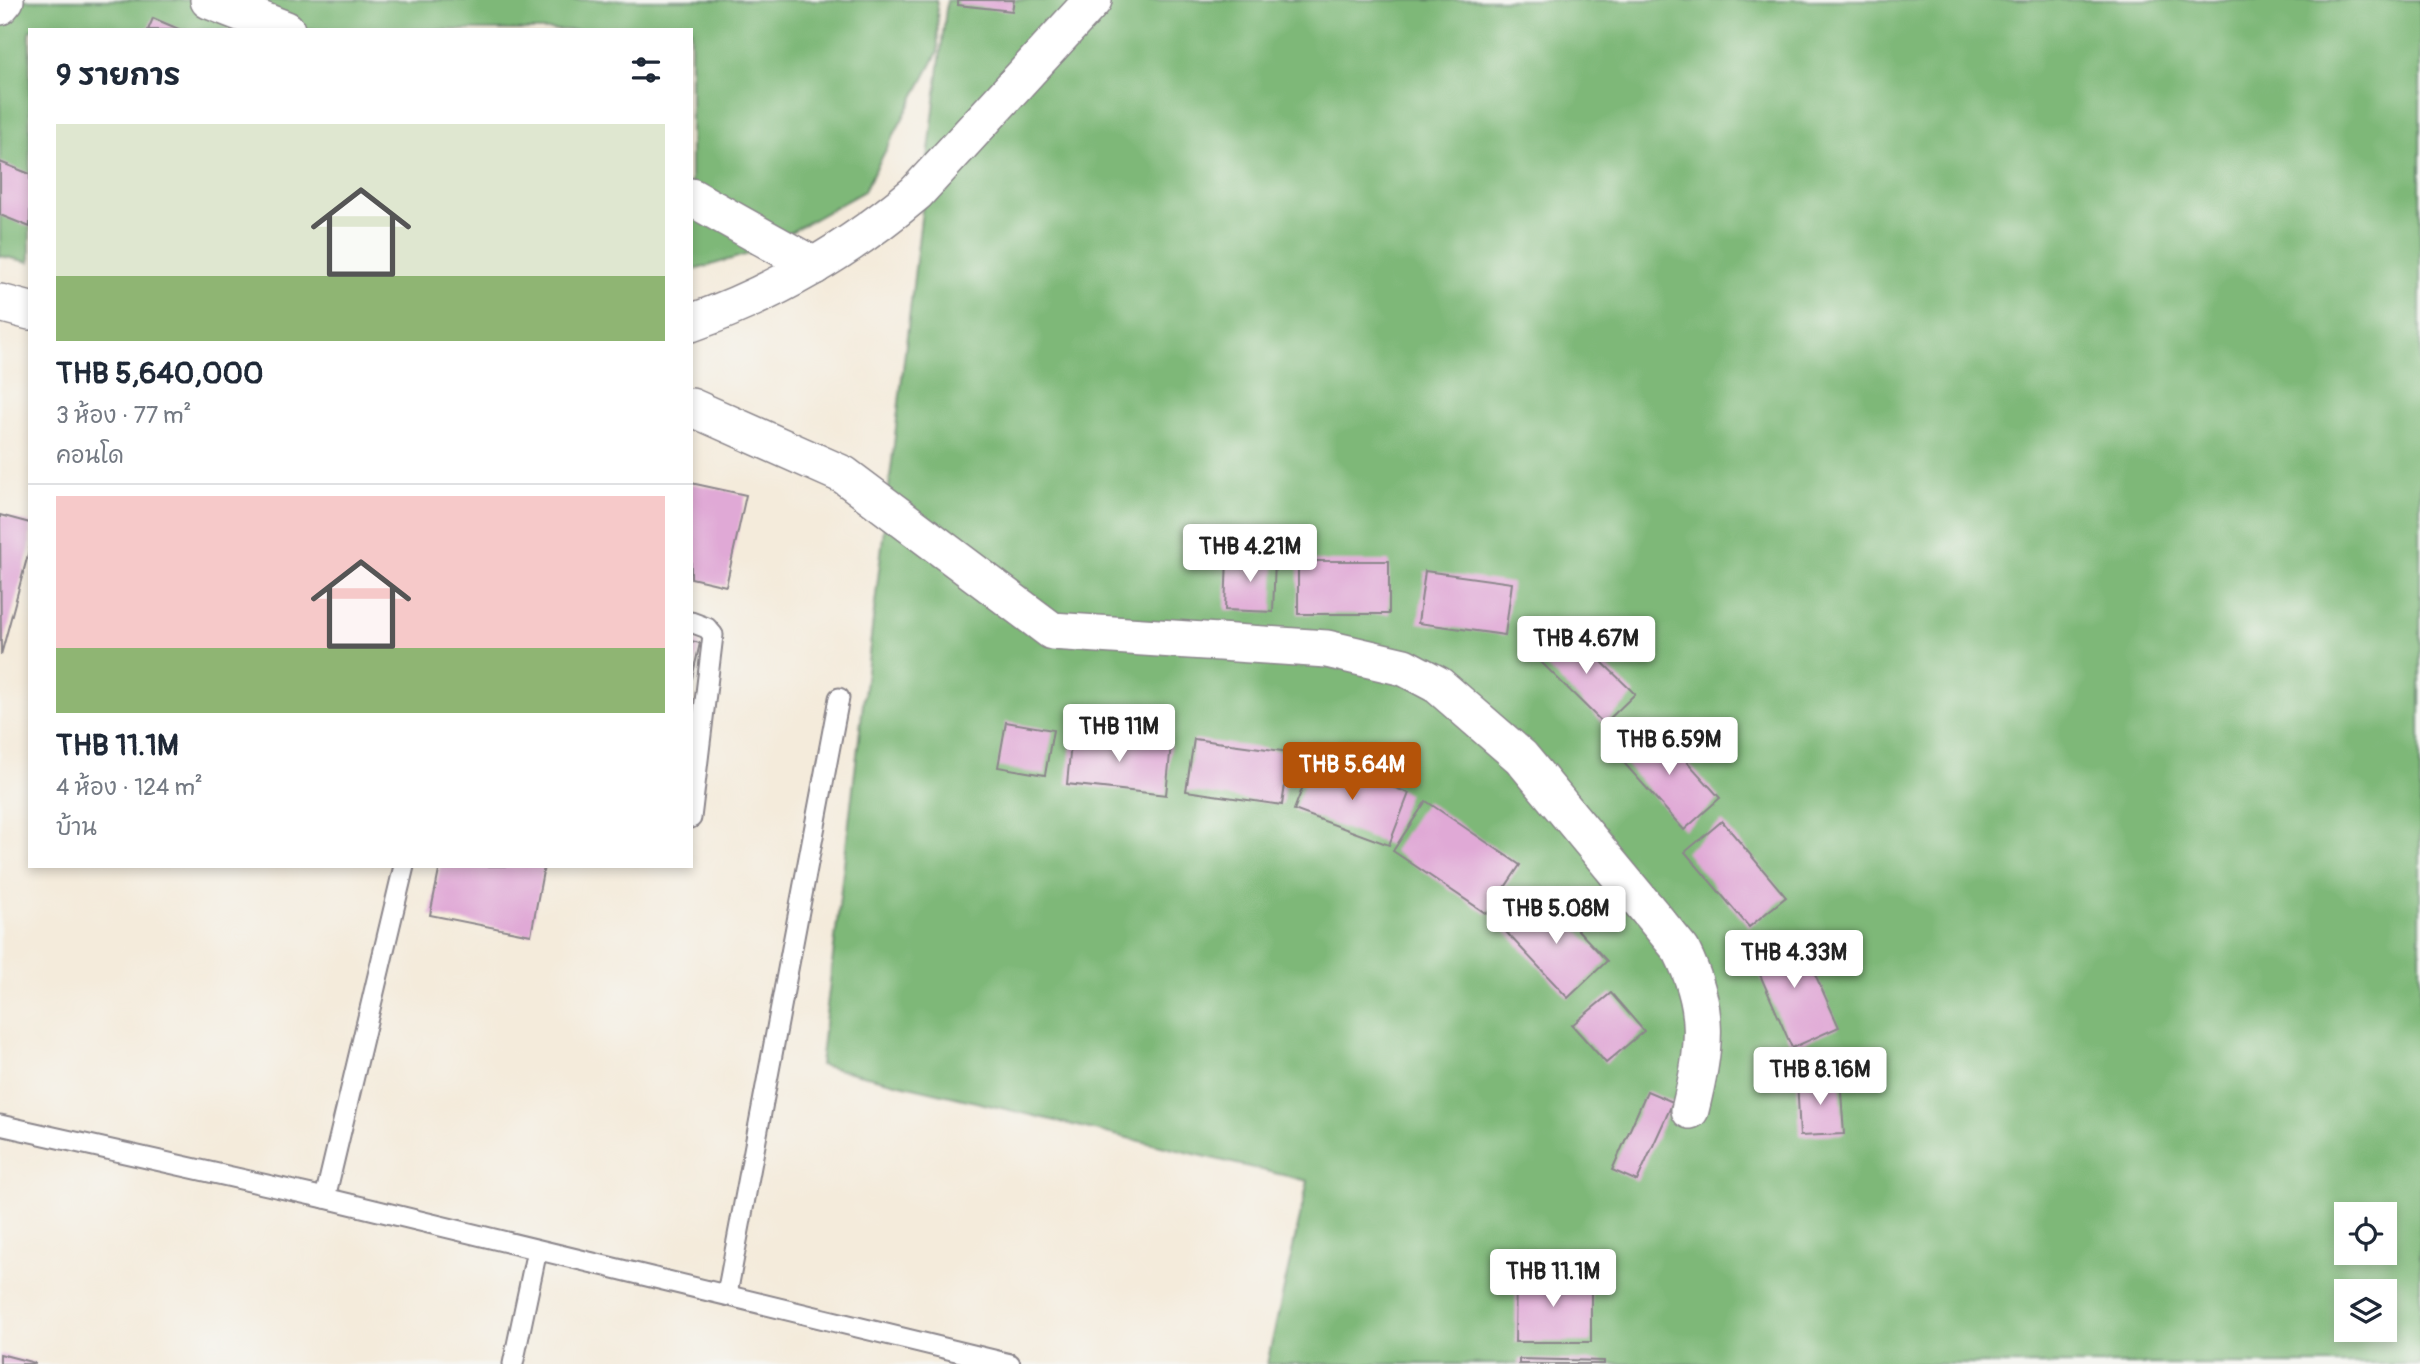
<!DOCTYPE html>
<html lang="th">
<head>
<meta charset="utf-8">
<style>
	body { margin:0; font-family:Pangolin,"Playpen Sans Thai",sans-serif; background:#f6f6f7; color:#1f2937; height:100vh; display:flex; flex-direction:column; font-size:26px; white-space:nowrap }
	* { box-sizing:border-box; margin:0 }
	p { font-size:23px; color:#747a83 }
	.icon { flex:none; width:38px; height:38px; fill:none; stroke:currentColor; stroke-width:2; stroke-linecap:round; stroke-linejoin:round }
	.map { position:relative; flex:1; overflow:hidden }
	.panel { position:absolute; left:28px; top:28px; width:665px; height:840px; display:flex; flex-direction:column; background:#fff; border-radius:0px; box-shadow:0 4px 10px #0003 }
	.panel>* { flex:none }
	.fabs { position:absolute; left:2334px; top:1202px; display:grid; gap:14px }
	.fabs a { display:grid; place-items:center; width:63px; height:63px; border-radius:0px; background:#fff; box-shadow:0 4px 10px #0003; font-size:35px }
	.price { position:absolute; translate:-50% -60px; padding:0 16px; border-radius:7px; background:#fff; color:#222; font-size:23px; line-height:46px; filter:drop-shadow(0 2px 4px #0008) }
	.price::after { content:''; position:absolute; left:50%; top:42px; width:21px; height:16px; margin-left:-10px; background:inherit; clip-path:polygon(0 0,100% 0,50% 100%) }
	.price.on { background:#b45309; color:#fff }
	ul { padding:0; list-style:none }
	li { display:grid; align-content:center; gap:14px; height:371px; padding:0 28px }
	li+li { border-top:2px solid #e0e1e3 }
	li span { display:grid; place-items:center; height:217px; border-radius:0px; color:#555 }
	li>.icon { margin-inline-start:auto }
	span .icon { width:126px; height:126px; fill:#fffc; stroke-width:1 }
	li b { font-size:30px }
	h2 { display:flex; justify-content:space-between; align-items:center; height:84px; padding:0 28px; font-size:30px }
	.map>svg:first-child { display:block }
	.forest { fill:#7eb878; stroke:#506d5a; stroke-width:2; fill-rule:evenodd }
	.building { fill:#e0a9d6 }
	.lines { fill:none; stroke-linecap:round; stroke-linejoin:round }
	.lane-casing { stroke:#8b868b; stroke-width:23 }
	.street-casing { stroke:#8b868b; stroke-width:40 }
	.lane { stroke:#fff; stroke-width:19 }
	.street { stroke:#fff; stroke-width:37 }
</style>
</head>
<body>
<div class="map">
<svg width="2420" height="1364" viewBox="0 0 2420 1364">
	<rect width="100%" height="100%" fill="#f6f6f2"/>
	<filter id="ink" filterUnits="userSpaceOnUse"><feTurbulence type="fractalNoise" baseFrequency=".0143" numOctaves="2"/><feDisplacementMap in="SourceGraphic" scale="14" xChannelSelector="R" yChannelSelector="G"/><feConvolveMatrix kernelMatrix="1 2 1 2 8 2 1 2 1" color-interpolation-filters="sRGB"/></filter>
	<filter id="wash" filterUnits="userSpaceOnUse"><feTurbulence type="fractalNoise" baseFrequency=".00686" numOctaves="4" result="noise"/><feDisplacementMap in="SourceGraphic" scale="28" xChannelSelector="R" yChannelSelector="G"/><feGaussianBlur stdDeviation="1.57" result="paint"/><feColorMatrix in="noise" values="0 0 0 0 0 0 0 0 0 0 0 0 0 0 0 0 0 1.4 0 .05"/><feComposite in="paint" operator="in"/></filter>
	<g filter="url(#wash)">
		<rect width="100%" height="100%" fill="#f4ebdb"/>
		<g class="forest">
			<polygon points="0,0 937,0 938,52 864,191 755,252 691,271 691,30 30,30 30,262 0,256"/>
			<path d="M 947,0 L 2420,0 L 2420,1364 L 1267,1364 L 1308,1181 L 820,1065 ZM 2347,1214 L 2385,1214 L 2385,1253 L 2347,1253 ZM 2347,1292 L 2385,1292 L 2385,1330 L 2347,1330 Z"/>
		</g>
		<g id="blocks">
			<g class="building">
				<polygon points="958,0 1014,0 1012,11 958,5"/>
				<polygon points="153,18 181,30 148,30"/>
				<polygon points="0,162 30,174 30,227 0,215"/>
				<polygon points="691,483 746,495 726,586 691,578"/>
				<polygon points="0,515 30,523 30,547 1,655"/>
				<polygon points="1227,557 1275,559 1273,612 1225,610"/>
				<rect x="1298" y="561" width="91" height="53"/>
				<polygon points="1425,571 1512,583 1505,635 1418,623"/>
				<polygon points="1567,628 1635,694 1604,724 1537,658"/>
				<polygon points="691,641 700,643 692,678 691,678"/>
				<polygon points="1006,722 1053,730 1045,775 998,767"/>
				<polygon points="1653,724 1720,798 1684,830 1617,755"/>
				<polygon points="1072,733 1171,744 1166,795 1067,784"/>
				<polygon points="1194,739 1290,752 1282,805 1186,791"/>
				<polygon points="1314,758 1409,793 1389,845 1294,810"/>
				<polygon points="1426,801 1520,865 1487,914 1393,851"/>
				<polygon points="1722,821 1786,897 1749,927 1685,852"/>
				<polygon points="440,866 544,866 531,935 430,915"/>
				<polygon points="1545,895 1607,961 1568,998 1506,932"/>
				<polygon points="1796,932 1839,1027 1792,1048 1750,952"/>
				<polygon points="1611,993 1644,1031 1606,1063 1572,1025"/>
				<polygon points="1840,1077 1844,1134 1800,1136 1797,1079"/>
				<polygon points="1647,1091 1673,1102 1637,1181 1612,1170"/>
				<polygon points="1516,1276 1591,1276 1591,1342 1515,1342"/>
				<polygon points="0,1354 35,1363 35,1364 0,1364"/>
				<polygon points="1519,1359 1604,1361 1604,1364 1519,1364"/>
			</g>
		</g>
	</g>
	<g filter="url(#ink)">
		<use href="#blocks" fill-opacity="0" stroke="#8b868b" stroke-width="2"/>
		<g class="lines">
			<g class="lane-casing">
				<g id="lane">
					<polyline points="691,622 707,628 713,635 691,818"/>
					<polyline points="0,1125 325,1198 1010,1364"/>
					<polyline points="325,1198 404,866"/>
					<polyline points="727,1294 839,698"/>
					<polyline points="513,1364 537,1250"/>
				</g>
			</g>
			<g class="street-casing">
				<g id="street">
					<polyline points="209,0 286,30"/>
					<polyline points="0,6 5,0"/>
					<polyline points="691,197 814,266"/>
					<polyline points="0,303 30,311"/>
					<path d="M 691,323 C 773,294 850,249 916,193 L 1093,0"/>
					<path d="M 691,407 L 844,475 L 1052,631 L 1327,649 L 1404,667 L 1438,685 L 1521,757 L 1681,950 C 1711,1010 1705,1048 1690,1110"/>
				</g>
			</g>
			<use href="#lane" class="lane"/>
			<use href="#street" class="street"/>
		</g>
	</g>
</svg>
<div class="fabs">
<a><svg class="icon" aria-label="locate" viewBox="0 0 24 24"><circle cx="12" cy="12" r="6"/><path d="M12 2v4M12 18v4M2 12h4M18 12h4"/></svg></a>
<a><svg class="icon" aria-label="layers" viewBox="0 0 24 24"><path d="M12 4l9 5-9 5-9-5zM3 14l9 5 9-5"/></svg></a>
</div>
<b class="price" style="left:1250px;top:584px">THB 4.21M</b>
<b class="price" style="left:1586px;top:676px">THB 4.67M</b>
<b class="price" style="left:1119px;top:764px">THB 11M</b>
<b class="price" style="left:1669px;top:777px">THB 6.59M</b>
<b class="price on" style="left:1352px;top:802px">THB 5.64M</b>
<b class="price" style="left:1556px;top:946px">THB 5.08M</b>
<b class="price" style="left:1794px;top:990px">THB 4.33M</b>
<b class="price" style="left:1820px;top:1107px">THB 8.16M</b>
<b class="price" style="left:1553px;top:1309px">THB 11.1M</b>
<section class="panel">
<h2>9 รายการ<svg class="icon" aria-label="filters" viewBox="0 0 24 24"><path d="M4 7h16M4 17h16"/><circle cx="9" cy="7" r="2"/><circle cx="15" cy="17" r="2"/></svg></h2>
<ul>
<li><span style="background:linear-gradient(#dfe7d0 70%,#8fb573 0)"><svg class="icon" aria-label="home" viewBox="0 0 24 24"><path d="M3 11l9-7 9 7M6 9v11h12V9"/></svg></span><div><b>THB 5,640,000</b><p>3 ห้อง · 77 m²</p><p>คอนโด</p></div></li>
<li><span style="background:linear-gradient(#f6c9c9 70%,#8fb573 0)"><svg class="icon" aria-label="home" viewBox="0 0 24 24"><path d="M3 11l9-7 9 7M6 9v11h12V9"/></svg></span><div><b>THB 11.1M</b><p>4 ห้อง · 124 m²</p><p>บ้าน</p></div></li>
</ul>
</section>
</div>
</body>
</html>
